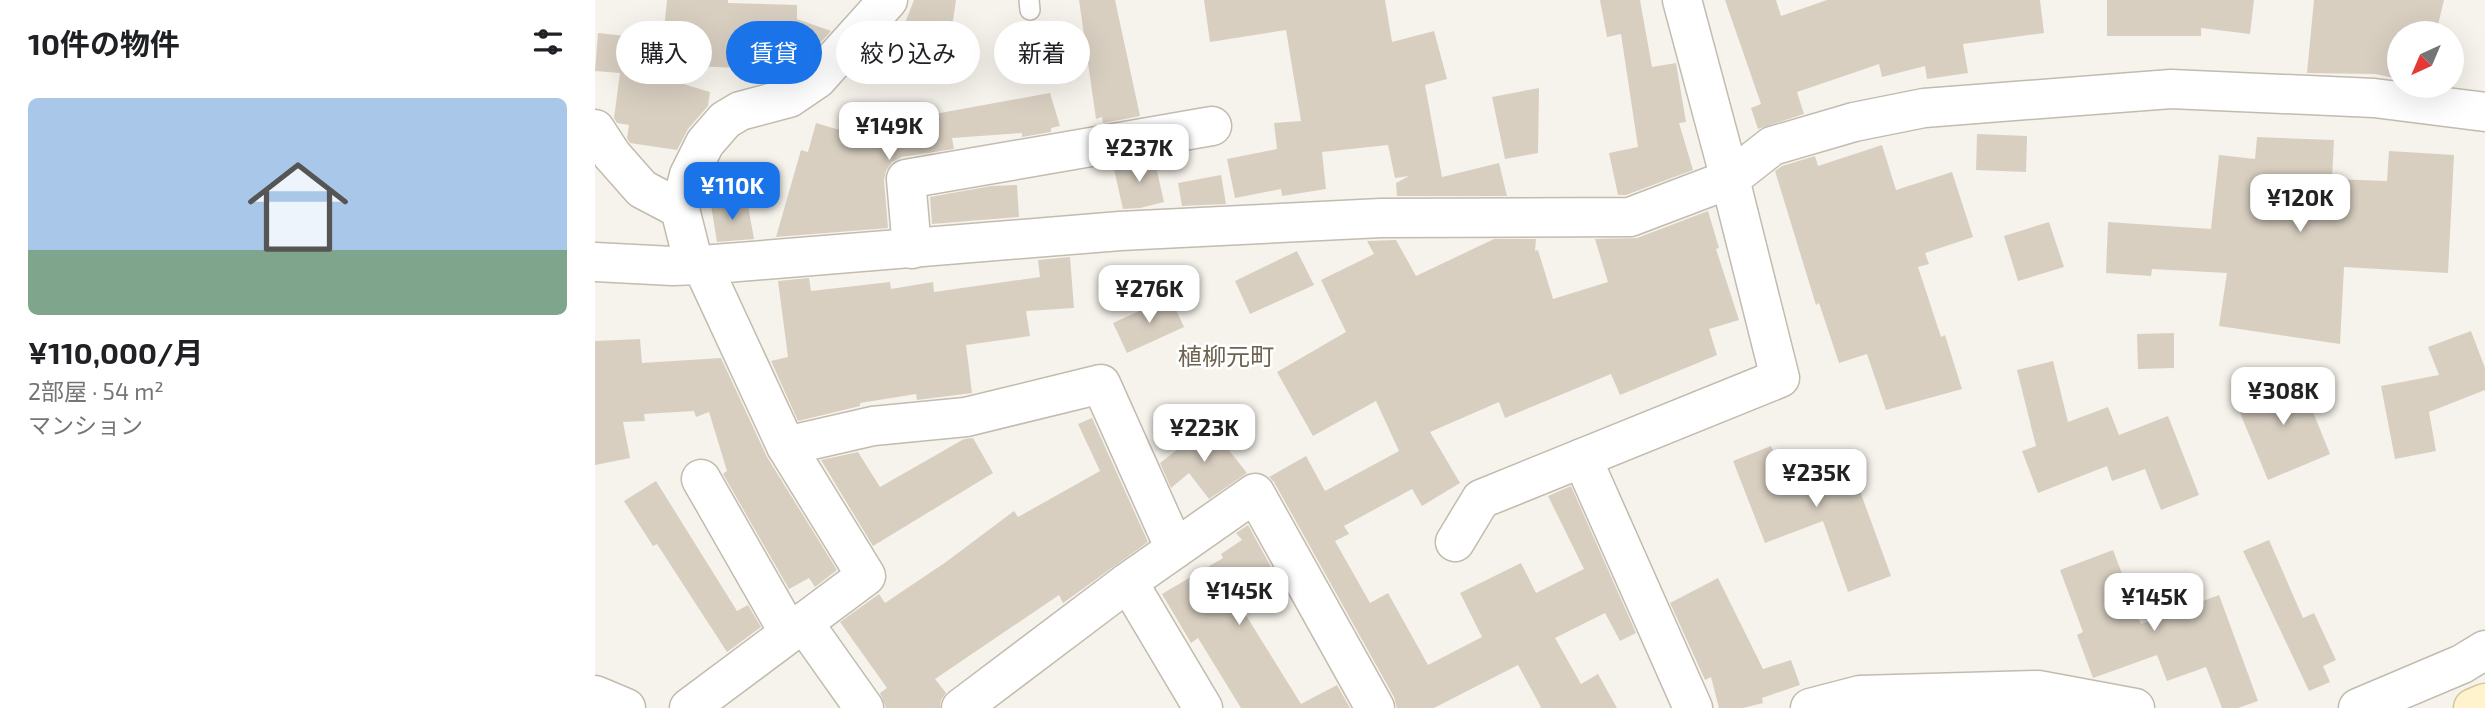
<!DOCTYPE html>
<html lang="ja">
<head>
<meta charset="utf-8">
<style>
	body { margin:0; font-family:"Exo 2","Noto Sans JP",sans-serif; background:#f6f6f6; color:#202124; height:100vh; display:flex; flex-direction:column; font-size:26px; white-space:nowrap }
	* { box-sizing:border-box; margin:0 }
	p { font-size:23px; color:#757577 }
	.icon { flex:none; width:38px; height:38px; fill:none; stroke:currentColor; stroke-width:2; stroke-linecap:round; stroke-linejoin:round }
	.map { position:relative; flex:1; overflow:hidden }
	.side { display:flex; flex-direction:column; background:#fff; width:595px }
	.side>* { flex:none }
	.hud { position:absolute; left:21px; top:21px; width:665px; height:63px; display:flex; gap:14px }
	.needle { width:46px; rotate:224deg }
	.controls { position:absolute; left:1792px; top:21px; display:grid; gap:14px }
	.controls a { display:grid; place-items:center; width:77px; height:77px; border-radius:50%; background:#fff; box-shadow:0 7px 28px #0002; font-size:35px }
	.price { position:absolute; translate:-50% -60px; padding:0 16px; border-radius:14px; background:#fff; color:#222; font-size:23px; line-height:46px; filter:drop-shadow(0 2px 4px #0008) }
	.price::after { content:''; position:absolute; left:50%; top:42px; width:21px; height:16px; margin-left:-10px; background:inherit; clip-path:polygon(0 0,100% 0,50% 100%) }
	.price.on { background:#1a73e8; color:#fff }
	ul { padding:0; list-style:none }
	li { display:grid; align-content:center; gap:14px; height:371px; padding:0 28px }
	li span { display:grid; place-items:center; height:217px; border-radius:10px; color:#555 }
	li>.icon { margin-inline-start:auto }
	span .icon { width:126px; height:126px; fill:#fffc; stroke-width:1 }
	li b { font-size:30px }
	h2 { display:flex; justify-content:space-between; align-items:center; height:84px; padding:0 28px; font-size:30px }
	.chip { padding:0 24px; border-radius:32px; background:#fff; box-shadow:0 7px 28px #0002; font-size:24px; line-height:63px }
	.chip.on { background:#1a73e8; color:#fff }
	main { display:flex; flex:1; min-height:0 }
	.map>svg:first-child { display:block }
	.building { fill:#d8cfc1 }
	.lines { fill:none; stroke-linecap:round; stroke-linejoin:round }
	.lane-casing { stroke:#c2bbae; stroke-width:22 }
	.street-casing { stroke:#c2bbae; stroke-width:41 }
	.secondary-casing { stroke:#d6c79b; stroke-width:41 }
	.lane { stroke:#fff; stroke-width:19 }
	.street { stroke:#fff; stroke-width:38 }
	.secondary { stroke:#fff3cd; stroke-width:38 }
	.labels { text-anchor:middle; dominant-baseline:central; stroke-width:5; stroke-linejoin:round; paint-order:stroke }
	.quarter-label { font-size:24px; fill:#6e6250; stroke:#fff }
</style>
</head>
<body>
<main>
<section class="side">
<h2>10件の物件<svg class="icon" aria-label="filters" viewBox="0 0 24 24"><path d="M4 7h16M4 17h16"/><circle cx="9" cy="7" r="2"/><circle cx="15" cy="17" r="2"/></svg></h2>
<ul>
<li><span style="background:linear-gradient(#a9c7e8 70%,#7fa58c 0)"><svg class="icon" aria-label="home" viewBox="0 0 24 24"><path d="M3 11l9-7 9 7M6 9v11h12V9"/></svg></span><div><b>¥110,000/月</b><p>2部屋 · 54 m²</p><p>マンション</p></div></li>
</ul>
</section>
<div class="map">
<svg width="1890" height="708" viewBox="0 0 1890 708">
	<rect width="100%" height="100%" fill="#f6f3ec"/>
	<g class="building">
		<polygon points="72,0 133,0 133,3 202,5 202,19 236,31 208,62 200,59 200,67 196,70 46,64 45,71 115,92 113,106 93,129 82,150 35,143 32,138 34,125 22,123 19,118 25,73 0,71 3,33 68,40"/>
		<polygon points="319,0 361,0 350,75 266,63 303,22 310,23"/>
		<polygon points="484,0 520,0 545,116 508,123 507,117 501,119"/>
		<polygon points="609,0 790,0 797,42 839,31 852,79 830,85 847,177 904,163 912,196 802,196 801,183 814,176 800,178 793,145 727,152 731,189 687,196 686,189 640,198 632,159 682,149 679,123 706,121 691,30 615,42"/>
		<polygon points="1005,0 1045,0 1057,67 1081,63 1091,122 1084,123 1098,170 1031,195 1023,195 1014,153 1043,147 1026,34 1012,37"/>
		<polygon points="1130,0 1181,0 1186,16 1232,0 1445,0 1449,33 1368,44 1373,73 1332,79 1330,66 1287,77 1284,64 1252,75 1202,92 1209,114 1163,129 1156,108 1166,104"/>
		<polygon points="1512,0 1659,0 1655,34 1606,28 1606,36 1512,36"/>
		<polygon points="1719,0 1849,0 1841,33 1804,33 1804,79 1780,74 1712,73"/>
		<polygon points="944,88 943,153 910,159 897,97"/>
		<polygon points="455,93 465,126 456,128 456,132 427,137 427,133 357,138 359,149 307,157 297,162 291,171 289,180 293,228 181,237 206,150 213,152 221,123 258,134 260,129 287,137 285,124"/>
		<polygon points="1382,134 1432,136 1431,172 1381,170"/>
		<polygon points="1662,137 1739,140 1737,179 1792,181 1794,151 1859,155 1853,273 1749,267 1745,344 1624,326 1632,273 1557,269 1556,276 1511,273 1513,222 1616,229 1624,155 1660,159"/>
		<polygon points="1287,145 1301,190 1357,172 1378,237 1330,253 1334,264 1323,267 1346,337 1350,335 1367,389 1291,410 1272,354 1244,363 1224,303 1221,305 1180,171 1187,166 1220,156 1223,166"/>
		<polygon points="559,158 569,202 545,208 528,209 518,165"/>
		<polygon points="626,175 631,204 587,206 583,183"/>
		<polygon points="422,185 424,217 337,224 335,197 396,186"/>
		<polygon points="152,200 159,239 122,242 116,205"/>
		<polygon points="1113,211 1124,248 1121,249 1144,320 1114,329 1122,355 1025,395 1016,374 910,418 904,402 835,432 865,483 827,506 817,489 749,526 754,534 740,541 775,603 793,593 833,665 887,637 865,593 926,563 941,593 989,569 953,496 976,486 1041,633 1025,641 1010,613 960,638 986,684 1003,674 1022,708 945,708 946,707 923,665 839,708 802,708 799,697 679,482 674,477 711,456 730,491 804,451 781,401 718,436 682,372 751,332 726,280 779,254 772,241 801,240 821,276 899,239 941,239 940,251 943,250 958,299 1013,282 1000,239 1042,238"/>
		<polygon points="1454,222 1469,267 1423,281 1409,236"/>
		<polygon points="702,251 719,285 655,314 640,281"/>
		<polygon points="475,257 479,308 431,311 435,336 371,345 377,393 322,400 321,394 265,403 265,406 203,421 176,361 193,357 183,281 214,278 216,291 295,282 296,289 338,282 339,292 445,277 443,260"/>
		<polygon points="575,297 589,327 532,353 518,323"/>
		<polygon points="1876,331 1890,368 1890,390 1834,412 1841,451 1800,459 1786,386 1844,375 1833,347"/>
		<polygon points="1579,333 1579,368 1543,369 1542,334"/>
		<polygon points="45,339 47,363 126,358 172,457 242,570 220,587 214,578 194,589 128,474 132,471 114,412 101,417 99,411 49,414 50,421 28,422 35,458 0,465 0,341"/>
		<polygon points="1458,361 1473,422 1513,407 1524,435 1573,416 1604,495 1566,510 1550,469 1517,481 1512,466 1443,493 1427,451 1441,446 1422,370"/>
		<polygon points="1703,375 1735,454 1673,480 1640,401"/>
		<polygon points="497,418 553,542 468,603 464,595 340,679 351,693 346,700 345,708 291,708 285,693 292,688 245,622 284,594 290,603 351,562 419,511 423,517 505,471 483,424"/>
		<polygon points="614,425 652,473 614,499 594,473 576,488 565,463"/>
		<polygon points="378,438 398,473 278,546 226,460 263,452 285,487 369,439"/>
		<polygon points="1176,446 1187,472 1250,450 1296,576 1253,592 1228,521 1170,543 1138,461"/>
		<polygon points="61,481 142,611 153,605 166,627 132,652 62,544 58,546 29,501"/>
		<polygon points="653,525 687,587 649,612 706,704 742,685 755,708 646,708 603,638 596,643 567,594 628,558 626,554 647,540 641,533"/>
		<polygon points="1674,540 1708,618 1719,613 1741,660 1728,666 1735,682 1714,691 1648,551"/>
		<polygon points="1518,550 1546,624 1624,595 1663,701 1643,708 1627,708 1611,667 1572,681 1562,655 1498,678 1482,635 1488,632 1465,570"/>
		<polygon points="1123,578 1168,669 1196,660 1205,685 1167,698 1168,703 1148,708 1124,708 1116,677 1110,680 1075,603"/>
	</g>
	<g class="lines">
		<g class="lane-casing">
			<polyline id="lane" points="434,0 435,10"/>
		</g>
		<g class="street-casing">
			<g id="street">
				<polyline points="0,129 17,155 47,189 85,209"/>
				<polyline points="317,249 311,179 617,126"/>
				<polyline points="0,262 77,266 107,265 525,231 786,218 1035,217 1135,179 1177,146 1259,122 1329,108 1576,89 1779,98 1890,112"/>
				<polyline points="99,265 85,209 94,175 110,143 130,120 145,111 194,98 222,79 293,0"/>
				<polyline points="191,446 278,426 371,417 506,384 580,549"/>
				<polyline points="987,458 1098,708"/>
				<polyline points="106,479 194,633"/>
				<polyline points="860,542 886,499 1185,378 1135,179 1087,0"/>
				<polyline points="533,582 608,708"/>
				<polyline points="208,622 269,708"/>
				<polyline points="0,695 31,708"/>
				<polyline points="94,708 271,576 191,446 107,265"/>
				<polyline points="366,708 533,582 660,493 780,708"/>
				<polyline points="1215,708 1265,695 1443,690 1540,708"/>
				<polyline points="1763,708 1867,664 1890,650"/>
			</g>
		</g>
		<g class="secondary-casing">
			<polyline id="secondary" points="1878,708 1890,703"/>
		</g>
		<use href="#lane" class="lane"/>
		<use href="#street" class="street"/>
		<use href="#secondary" class="secondary"/>
	</g>
	<g class="labels">
		<g class="quarter-label">
			<text x="631" y="355">植柳元町</text>
		</g>
	</g>
</svg>
<div class="controls">
<a><svg class="needle" viewBox="-14 -14 28 28"><path d="M0-13l5 13h-10z" fill="#e53935"/><path d="M0 13l5-13h-10z" fill="#757577"/></svg></a>
</div>
<b class="price" style="left:294px;top:162px">¥149K</b>
<b class="price" style="left:544px;top:184px">¥237K</b>
<b class="price on" style="left:137px;top:222px">¥110K</b>
<b class="price" style="left:1705px;top:234px">¥120K</b>
<b class="price" style="left:554px;top:325px">¥276K</b>
<b class="price" style="left:1688px;top:427px">¥308K</b>
<b class="price" style="left:609px;top:464px">¥223K</b>
<b class="price" style="left:1221px;top:509px">¥235K</b>
<b class="price" style="left:644px;top:627px">¥145K</b>
<b class="price" style="left:1559px;top:633px">¥145K</b>
<div class="hud">
<a class="chip">購入</a>
<a class="chip on">賃貸</a>
<a class="chip">絞り込み</a>
<a class="chip">新着</a>
</div>
</div>
</main>
</body>
</html>
